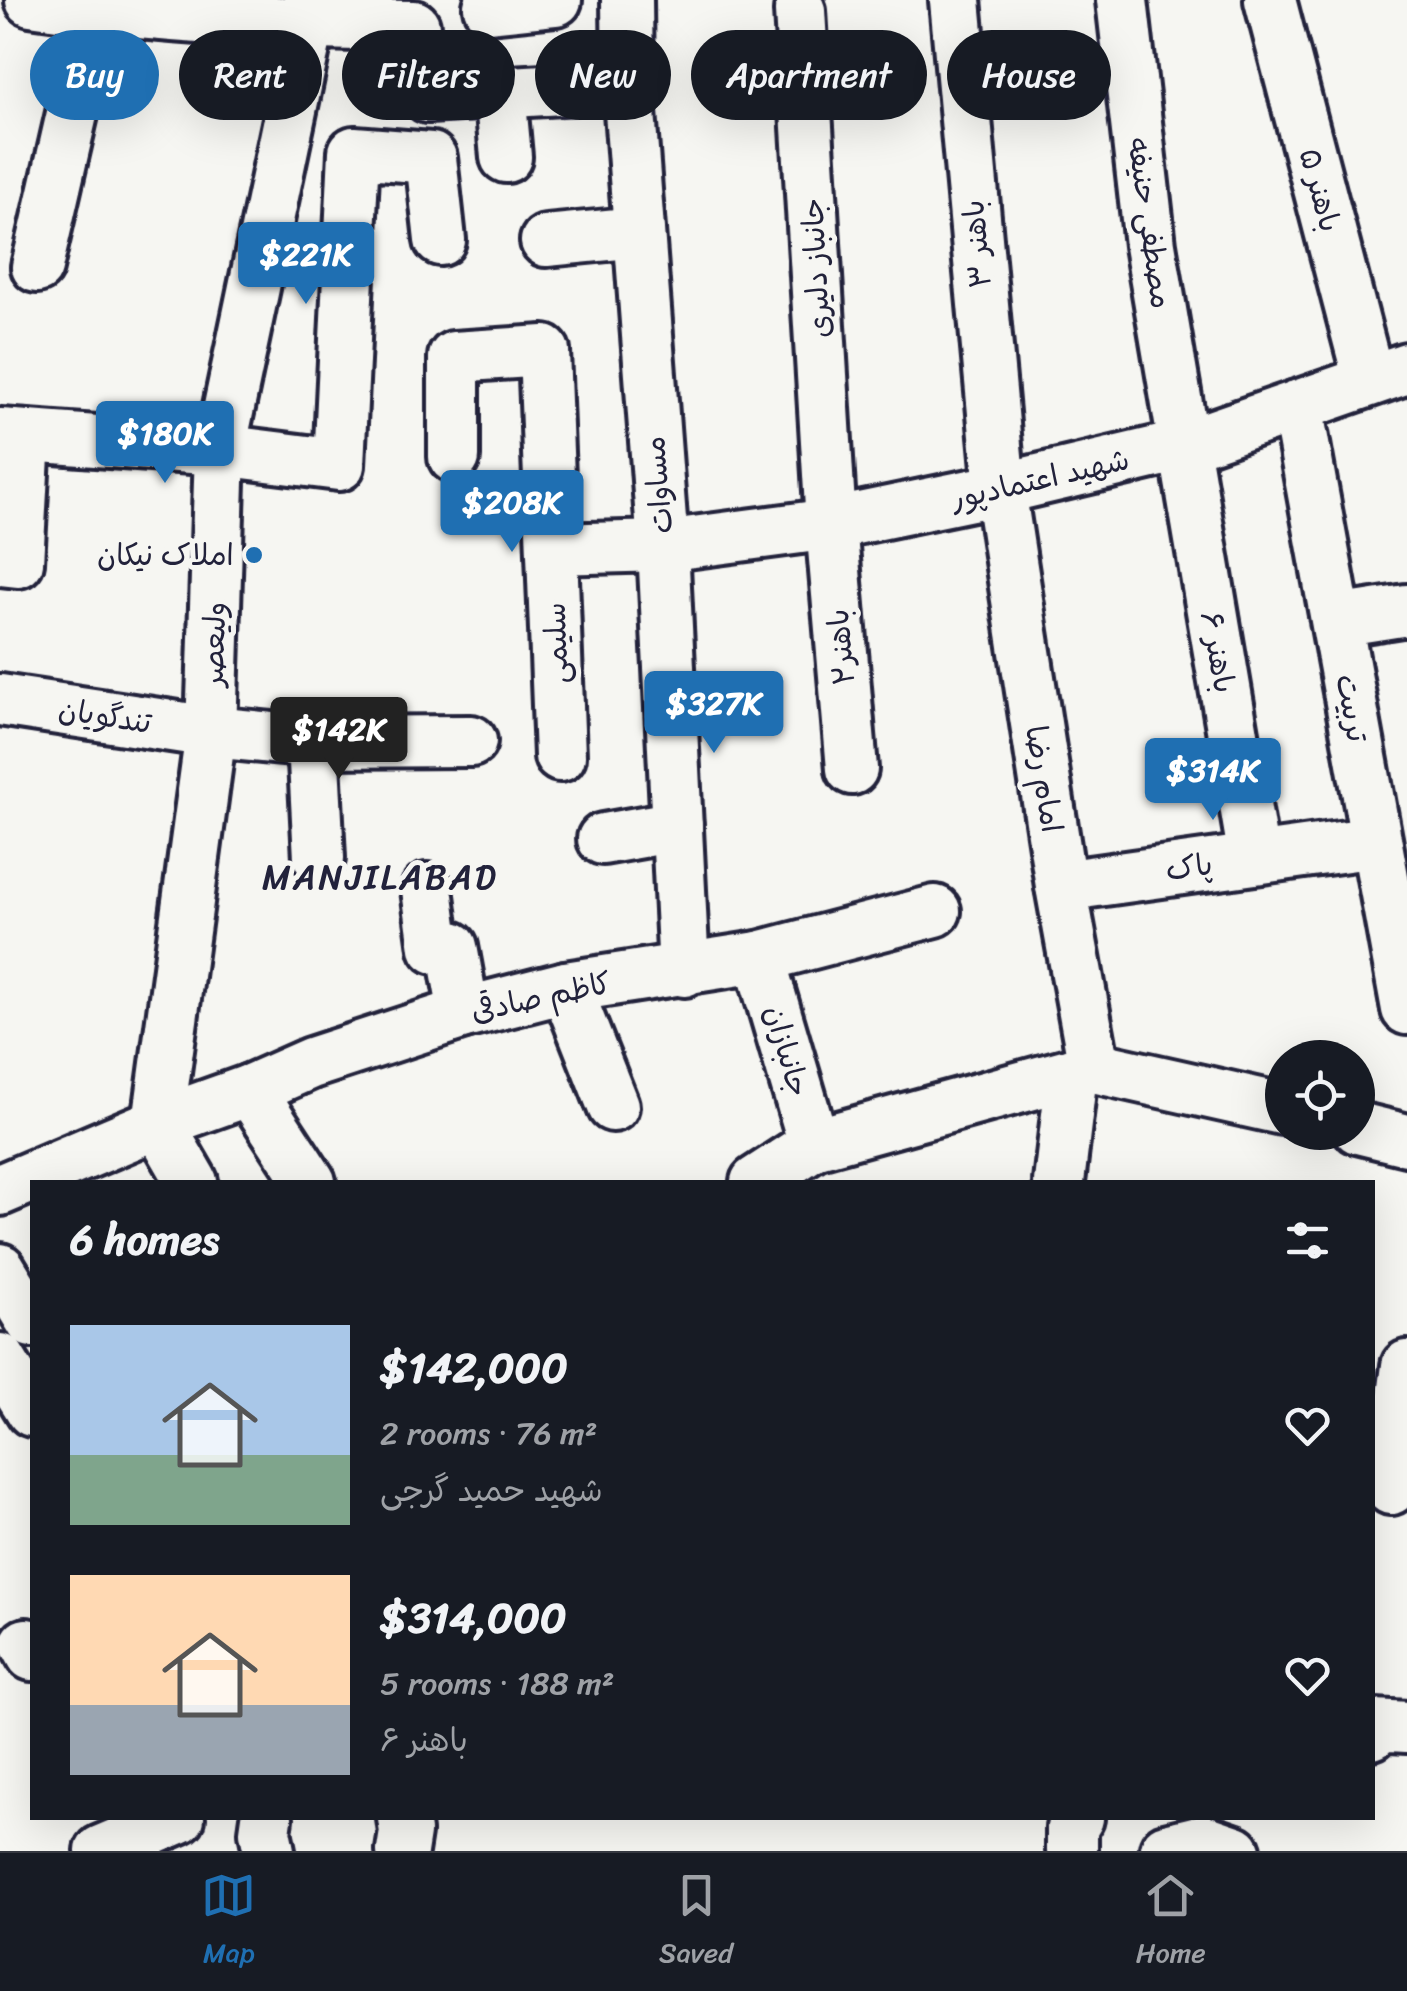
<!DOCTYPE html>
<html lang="en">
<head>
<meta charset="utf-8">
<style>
	body { margin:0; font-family:Sriracha,"Playpen Sans Arabic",sans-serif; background:#20242c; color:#f1f3f6; height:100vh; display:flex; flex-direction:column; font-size:38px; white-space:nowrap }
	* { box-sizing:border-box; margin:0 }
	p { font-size:32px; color:#9ea1a6 }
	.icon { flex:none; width:55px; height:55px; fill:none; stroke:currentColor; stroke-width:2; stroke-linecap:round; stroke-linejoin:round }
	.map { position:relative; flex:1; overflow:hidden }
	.sheet { position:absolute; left:30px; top:1180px; width:1345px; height:640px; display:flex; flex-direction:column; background:#171b24; border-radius:0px; box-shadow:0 10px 40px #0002 }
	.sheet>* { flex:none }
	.hud { position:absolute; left:30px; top:30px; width:1348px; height:90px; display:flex; gap:20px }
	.controls { position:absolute; left:1265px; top:1040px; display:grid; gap:20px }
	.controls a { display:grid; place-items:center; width:110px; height:110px; border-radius:50%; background:#171b24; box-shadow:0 10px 40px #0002; font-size:50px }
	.price { position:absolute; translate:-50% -85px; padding:0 22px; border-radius:10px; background:#1f6fb2; color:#fff; font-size:32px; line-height:65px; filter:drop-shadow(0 2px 5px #0008) }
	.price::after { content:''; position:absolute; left:50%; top:60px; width:30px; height:22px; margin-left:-15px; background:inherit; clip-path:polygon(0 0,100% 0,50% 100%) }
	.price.active { background:#222; color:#fff }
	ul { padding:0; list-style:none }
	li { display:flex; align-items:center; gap:30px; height:250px; padding:0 40px }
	li span { display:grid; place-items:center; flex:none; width:280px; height:200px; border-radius:0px; color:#555 }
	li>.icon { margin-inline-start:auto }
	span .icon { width:120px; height:120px; fill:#fffc; stroke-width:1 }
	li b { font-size:42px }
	h2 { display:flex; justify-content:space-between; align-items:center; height:120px; padding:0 40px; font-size:42px }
	.pill { padding:0 35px; border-radius:45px; background:#171b24; box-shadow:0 10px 40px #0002; font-size:35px; line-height:90px }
	.pill.active { background:#1f6fb2; color:#fff }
	.tab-bar { display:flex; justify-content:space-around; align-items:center; height:140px; border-top:2px solid #363941; background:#171b24; font-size:28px; color:#9ea1a6 }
	.tab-bar a { display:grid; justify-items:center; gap:5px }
	.tab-bar .active { color:#1f6fb2 }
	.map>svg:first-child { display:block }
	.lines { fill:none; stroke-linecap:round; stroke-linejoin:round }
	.minor-casing { stroke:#22223b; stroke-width:58 }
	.minor { stroke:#f6f6f2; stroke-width:50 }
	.poi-dot { fill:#1f6fb2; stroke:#f6f6f2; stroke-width:4 }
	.labels { text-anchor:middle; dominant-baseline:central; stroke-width:10; stroke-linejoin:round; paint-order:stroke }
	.street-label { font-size:30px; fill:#22223b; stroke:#f6f6f2 }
	.poi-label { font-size:30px; fill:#22223b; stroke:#f6f6f2; text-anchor:end }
	.quarter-label { font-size:35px; letter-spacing:2.5px; fill:#22223b; stroke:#f6f6f2 }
</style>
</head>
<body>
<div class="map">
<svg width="1407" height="1851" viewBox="0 0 1407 1851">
	<rect width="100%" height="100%" fill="#f6f6f2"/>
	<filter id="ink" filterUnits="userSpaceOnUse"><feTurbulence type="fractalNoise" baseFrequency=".01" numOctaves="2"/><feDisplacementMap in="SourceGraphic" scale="20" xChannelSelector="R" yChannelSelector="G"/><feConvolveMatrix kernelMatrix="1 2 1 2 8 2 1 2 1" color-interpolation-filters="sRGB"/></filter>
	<g filter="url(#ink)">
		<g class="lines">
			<g class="minor-casing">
				<g id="minor">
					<path d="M 31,0 C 158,19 286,25 414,26"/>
					<polyline points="627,0 628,85 663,546 684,971"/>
					<polyline points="955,0 1000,489 1061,886 1094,1067"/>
					<polyline points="1122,0 1150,245 1254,858"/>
					<polyline points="1270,0 1369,380"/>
					<polyline points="489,7 556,0"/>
					<polyline points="800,11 831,524 852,769"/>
					<polyline points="500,92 506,157"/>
					<polyline points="428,97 628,85"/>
					<polyline points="546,241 639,232"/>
					<polyline points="37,267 98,0"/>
					<polyline points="1297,406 1407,1009"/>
					<polyline points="0,434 220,450 339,465 354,152 431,158 440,240"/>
					<polyline points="454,457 454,357 544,351 560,756"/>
					<polyline points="552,549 663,546 831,524 1000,489 1182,446 1407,368"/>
					<polyline points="0,560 18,562 25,437"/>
					<polyline points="1337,621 1407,610"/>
					<polyline points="0,700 211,732 313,742 471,741"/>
					<polyline points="313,742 319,858"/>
					<polyline points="603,839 677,826"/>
					<polyline points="1061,886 1376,842"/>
					<polyline points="427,889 435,948 452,947 464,1013"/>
					<polyline points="759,957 814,1144"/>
					<polyline points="566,987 613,1106"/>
					<polyline points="250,1090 310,1182"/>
					<polyline points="1358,1128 1407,1140"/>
					<polyline points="192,1182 158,1123 250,1090 311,1063 464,1013 566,987 759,957 935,911"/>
					<polyline points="756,1182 814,1144 1094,1067 1282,1109"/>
					<polyline points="1059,1182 1072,1073"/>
					<polyline points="0,1190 158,1123 211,732 220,450 314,0"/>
					<polyline points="0,1269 32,1322"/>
					<polyline points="0,1359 32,1411"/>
					<polyline points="1391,1489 1407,1366"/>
					<polyline points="26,1644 32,1655"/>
					<polyline points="1372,1734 1375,1725 1407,1727"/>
					<polyline points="267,1818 265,1832 269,1851"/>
					<polyline points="1166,1849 1203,1840 1235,1851"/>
					<polyline points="101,1851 179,1818"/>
					<polyline points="402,1851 405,1832 403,1818"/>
					<polyline points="1072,1851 1072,1828 1078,1818"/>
				</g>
			</g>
			<use href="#minor" class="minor"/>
		</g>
	</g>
	<circle class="poi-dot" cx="254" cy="555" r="10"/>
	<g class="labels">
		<g class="street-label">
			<text transform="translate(1320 190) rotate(75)">باهنر ۵</text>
			<text transform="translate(1150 223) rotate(82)">مصطفی حنیفه</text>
			<text transform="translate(977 244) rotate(-95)">باهنر ۳</text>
			<text transform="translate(816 268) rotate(-93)">جانباز دلیری</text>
			<text transform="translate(1040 479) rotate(-13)">شهید اعتمادپور</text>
			<text transform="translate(658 485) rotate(-95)">مساوات</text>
			<text transform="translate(556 643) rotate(-92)">سلیمی</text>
			<text transform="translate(214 644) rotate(-88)">ولیعصر</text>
			<text transform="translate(841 647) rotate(-95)">باهنر۲</text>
			<text transform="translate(1218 652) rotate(80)">باهنر ۶</text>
			<text transform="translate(1352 708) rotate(80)">تربیت</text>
			<text transform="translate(105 716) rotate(9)">تندگویان</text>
			<text transform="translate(1044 779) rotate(81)">امام رضا</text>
			<text transform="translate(1189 867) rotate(-8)">پاک</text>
			<text transform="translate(541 997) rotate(-12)">کاظم صادقی</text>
			<text transform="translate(787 1051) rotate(74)">جانبازان</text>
		</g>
		<g class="poi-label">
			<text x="234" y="555">املاک نیکان</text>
		</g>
		<g class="quarter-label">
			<text x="380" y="877">MANJILABAD</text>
		</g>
	</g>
</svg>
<div class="controls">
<a><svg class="icon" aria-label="locate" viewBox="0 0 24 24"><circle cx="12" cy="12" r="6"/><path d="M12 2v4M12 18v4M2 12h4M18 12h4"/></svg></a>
</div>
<b class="price" style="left:306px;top:307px">$221K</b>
<b class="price" style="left:165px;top:486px">$180K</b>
<b class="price" style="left:512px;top:555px">$208K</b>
<b class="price" style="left:714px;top:756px">$327K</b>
<b class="price active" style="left:339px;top:782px">$142K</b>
<b class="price" style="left:1213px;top:823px">$314K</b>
<div class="hud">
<a class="pill active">Buy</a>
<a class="pill">Rent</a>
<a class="pill">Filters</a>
<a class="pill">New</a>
<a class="pill">Apartment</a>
<a class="pill">House</a>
</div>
<section class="sheet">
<h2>6 homes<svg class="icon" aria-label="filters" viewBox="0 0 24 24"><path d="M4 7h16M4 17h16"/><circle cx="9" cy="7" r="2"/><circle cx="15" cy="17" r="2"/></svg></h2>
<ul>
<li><span style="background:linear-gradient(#a9c7e8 65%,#7fa58c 0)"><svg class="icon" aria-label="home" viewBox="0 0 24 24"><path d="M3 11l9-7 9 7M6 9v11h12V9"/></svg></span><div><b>$142,000</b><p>2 rooms · 76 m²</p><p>شهید حمید گرجی</p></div><svg class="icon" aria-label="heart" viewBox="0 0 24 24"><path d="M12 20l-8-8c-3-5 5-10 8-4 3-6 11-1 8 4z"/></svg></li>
<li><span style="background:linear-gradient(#ffd9b3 65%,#9aa5b1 0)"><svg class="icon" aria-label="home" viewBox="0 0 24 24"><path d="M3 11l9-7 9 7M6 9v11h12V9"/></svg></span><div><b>$314,000</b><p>5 rooms · 188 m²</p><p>باهنر ۶</p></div><svg class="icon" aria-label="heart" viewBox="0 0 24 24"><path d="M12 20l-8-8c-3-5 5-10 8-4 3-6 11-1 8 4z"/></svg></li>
</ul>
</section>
</div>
<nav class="tab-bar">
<a class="active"><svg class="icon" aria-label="map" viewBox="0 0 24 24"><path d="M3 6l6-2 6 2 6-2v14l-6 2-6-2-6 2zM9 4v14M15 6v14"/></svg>Map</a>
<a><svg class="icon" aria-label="saved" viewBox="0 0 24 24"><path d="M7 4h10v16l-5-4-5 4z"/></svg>Saved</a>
<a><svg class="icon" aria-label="home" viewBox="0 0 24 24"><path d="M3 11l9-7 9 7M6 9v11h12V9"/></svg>Home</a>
</nav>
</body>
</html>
